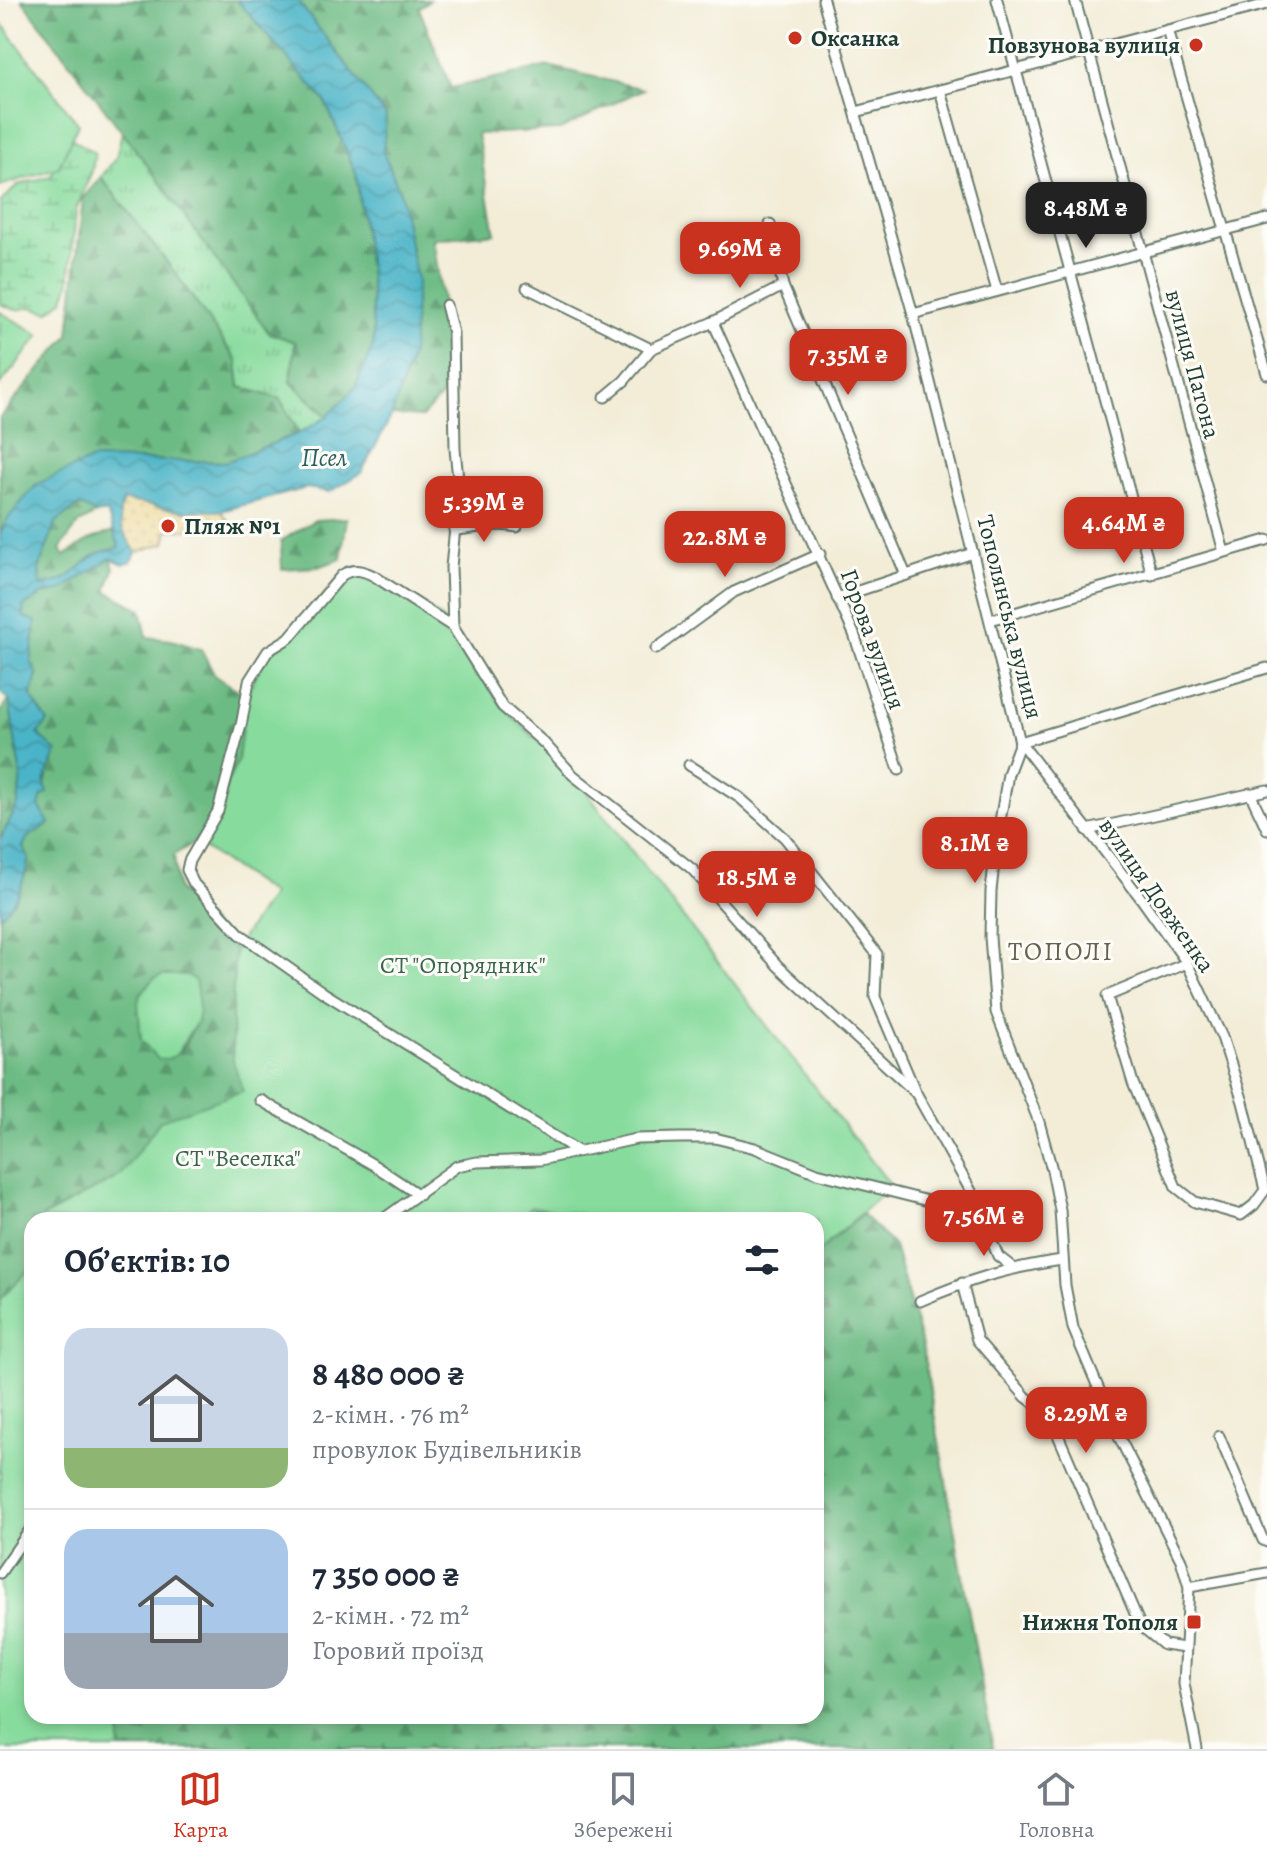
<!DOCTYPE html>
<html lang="uk">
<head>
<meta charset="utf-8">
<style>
	body { margin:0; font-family:Alegreya,serif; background:#f2f2f3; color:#1f2937; height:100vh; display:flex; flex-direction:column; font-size:30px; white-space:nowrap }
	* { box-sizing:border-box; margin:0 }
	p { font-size:26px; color:#747a83 }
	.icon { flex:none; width:44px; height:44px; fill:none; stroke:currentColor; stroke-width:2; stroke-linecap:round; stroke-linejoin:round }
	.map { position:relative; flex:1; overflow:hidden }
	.side { position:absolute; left:24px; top:1212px; width:800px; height:512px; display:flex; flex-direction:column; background:#fff; border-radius:24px; box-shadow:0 4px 12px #0003 }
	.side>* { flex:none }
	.price { position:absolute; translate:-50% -68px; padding:0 18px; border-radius:16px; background:#c8321e; color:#fff; font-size:26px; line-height:52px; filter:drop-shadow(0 2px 4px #0008) }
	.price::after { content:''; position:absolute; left:50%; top:48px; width:24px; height:18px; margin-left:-12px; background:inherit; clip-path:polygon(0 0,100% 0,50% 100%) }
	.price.on { background:#222; color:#fff }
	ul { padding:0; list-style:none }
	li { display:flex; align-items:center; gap:24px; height:200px; padding:0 40px }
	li+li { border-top:2px solid #e0e1e3 }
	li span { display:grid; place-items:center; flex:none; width:224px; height:160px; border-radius:24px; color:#555 }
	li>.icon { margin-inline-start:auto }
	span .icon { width:96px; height:96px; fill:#fffc; stroke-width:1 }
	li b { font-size:34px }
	h2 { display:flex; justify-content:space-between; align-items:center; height:96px; padding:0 40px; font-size:34px }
	.menu { display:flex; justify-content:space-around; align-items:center; height:112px; border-top:2px solid #e0e1e3; background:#fff; font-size:22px; color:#747a83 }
	.menu a { display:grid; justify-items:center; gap:4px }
	.menu .on { color:#c8321e }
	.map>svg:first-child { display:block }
	.grass { fill:url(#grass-tufts); stroke:#538c68; stroke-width:2 }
	.forest { fill:url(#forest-firs); stroke:#467c5c; stroke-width:2; fill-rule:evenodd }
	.wetland { fill:url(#wetland-marsh); stroke:#538c68; stroke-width:2 }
	.sand { fill:url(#sand-dots); stroke:#868c69; stroke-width:2 }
	.garden { fill:#87db9d; stroke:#538c68; stroke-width:2 }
	.water { fill:url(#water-waves); stroke:#34787e; stroke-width:2; fill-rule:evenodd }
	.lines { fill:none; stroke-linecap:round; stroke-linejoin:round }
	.minor-casing { stroke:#697b6d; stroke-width:13 }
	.minor { stroke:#fff; stroke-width:9 }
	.poi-dot { fill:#c8321e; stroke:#fdfcf7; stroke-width:3 }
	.labels { text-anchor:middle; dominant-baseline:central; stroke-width:6; stroke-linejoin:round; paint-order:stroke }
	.poi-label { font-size:24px; font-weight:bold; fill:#1f3d34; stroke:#fdfcf7; text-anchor:start }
	.street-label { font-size:24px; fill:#1f3d34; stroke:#fdfcf7 }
	.park-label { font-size:24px; fill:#39644e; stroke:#fdfcf7 }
	.water-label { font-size:26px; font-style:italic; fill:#2c6160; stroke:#fdfcf7 }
	.neighbourhood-label { font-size:26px; letter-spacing:2px; fill:#65634f; stroke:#fdfcf7 }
</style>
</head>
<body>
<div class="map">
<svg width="1267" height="1749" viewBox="0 0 1267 1749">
	<defs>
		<pattern id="grass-tufts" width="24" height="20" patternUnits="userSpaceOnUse" patternTransform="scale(2)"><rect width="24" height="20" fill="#87db9d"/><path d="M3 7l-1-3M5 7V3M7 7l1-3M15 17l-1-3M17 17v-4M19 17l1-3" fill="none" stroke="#6eb381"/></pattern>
		<pattern id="forest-firs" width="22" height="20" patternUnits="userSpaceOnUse" patternTransform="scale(2)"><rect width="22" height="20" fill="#6dbb84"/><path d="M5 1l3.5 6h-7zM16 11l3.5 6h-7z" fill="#59996d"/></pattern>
		<pattern id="wetland-marsh" width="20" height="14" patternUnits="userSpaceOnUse" patternTransform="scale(2)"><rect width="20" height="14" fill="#87db9d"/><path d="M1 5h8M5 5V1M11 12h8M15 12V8" fill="none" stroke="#6eb381"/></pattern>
		<pattern id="sand-dots" width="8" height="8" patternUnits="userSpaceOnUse" patternTransform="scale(2)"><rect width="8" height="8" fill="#eeda9e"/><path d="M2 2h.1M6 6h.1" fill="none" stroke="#ccbc89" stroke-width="1.8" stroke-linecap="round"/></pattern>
		<pattern id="water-waves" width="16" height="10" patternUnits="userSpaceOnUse" patternTransform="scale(2)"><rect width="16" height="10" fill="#4ab4c7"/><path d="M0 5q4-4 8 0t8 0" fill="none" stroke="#3d94a2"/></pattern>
	</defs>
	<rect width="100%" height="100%" fill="#fdfcf7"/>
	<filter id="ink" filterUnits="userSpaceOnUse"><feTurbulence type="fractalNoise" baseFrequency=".0125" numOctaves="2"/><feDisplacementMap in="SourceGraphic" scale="16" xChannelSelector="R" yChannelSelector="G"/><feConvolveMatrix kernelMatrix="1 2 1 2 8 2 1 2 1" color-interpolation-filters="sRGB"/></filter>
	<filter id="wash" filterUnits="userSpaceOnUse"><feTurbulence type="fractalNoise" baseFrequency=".006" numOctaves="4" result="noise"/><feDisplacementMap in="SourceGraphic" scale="32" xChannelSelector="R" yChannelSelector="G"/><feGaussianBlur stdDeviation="1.8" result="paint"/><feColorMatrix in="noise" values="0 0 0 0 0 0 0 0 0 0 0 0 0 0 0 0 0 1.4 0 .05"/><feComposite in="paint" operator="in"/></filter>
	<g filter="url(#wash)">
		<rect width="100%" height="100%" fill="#f3edd8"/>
		<polygon class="grass" points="122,132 295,342 291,382 328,417 299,433 280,399 240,387 237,361 176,274 101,177 116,158"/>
		<g class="forest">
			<polygon points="22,0 237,0 325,101 356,174 370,276 374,343 355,388 328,417 291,382 295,342 269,333 148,166"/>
			<polygon points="297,0 430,0 419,8 451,88 549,66 643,89 560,130 477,134 495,233 433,239 447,333 444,393 422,417 392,415 412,353 400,193 383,151 386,116"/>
			<polygon points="101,177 176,274 237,361 240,387 280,399 299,433 226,462 92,459 8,518 0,533 0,417 69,335 83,198"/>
			<path d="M 80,505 L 96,514 L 79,523 L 60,549 L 64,556 L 89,540 L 112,532 L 117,537 L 119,547 C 113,550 107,550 101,553 C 76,563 77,583 40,585 L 39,569 L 56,521 Z"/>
			<polygon points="347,518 341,559 318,567 282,569 281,541 315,520"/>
			<path d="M 111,557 L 114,569 L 106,591 L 141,610 L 147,637 L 171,640 L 201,649 L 215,676 L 246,695 L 238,760 L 206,828 L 195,842 L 174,855 L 178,889 L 235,949 L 232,1017 L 233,1061 L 244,1091 L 161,1120 L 120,1176 L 43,1217 L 42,1220 L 32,1220 L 32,1267 L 0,1299 L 0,916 C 20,898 22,885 29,859 L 23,847 L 26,838 L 49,824 L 39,806 L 50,766 L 38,734 L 31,697 L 37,675 L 31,662 L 36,621 L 24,617 L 23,607 L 43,594 L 60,591 ZM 138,1003 L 197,1021 L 180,1053 L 141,1040 Z"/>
			<polygon points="9,699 21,777 18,804 0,840 0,713"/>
			<polygon points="530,1207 622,1218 623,1220 520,1220"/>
			<polygon points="862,1214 894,1246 922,1345 993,1749 119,1749 122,1716 816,1716 816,1254"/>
		</g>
		<polygon class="wetland" points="69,137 95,153 92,171 76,210 69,285 64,299 49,312 30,307 17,310 0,304 0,203 18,185 51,176"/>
		<path class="sand" d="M 123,500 L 185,511 L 221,511 L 229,522 L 201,530 L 168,530 L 165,543 L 136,552 C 125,535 114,520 123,500 Z"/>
		<g class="garden">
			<polygon points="0,21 78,124 59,167 0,186"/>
			<polygon points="0,312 40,335 0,385"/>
			<polygon points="357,570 442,618 502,706 573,775 891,1186 816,1254 816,1220 623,1220 530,1207 520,1220 42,1220 43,1217 120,1176 161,1120 243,1091 233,1061 232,1017 235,949 272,894 195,842 206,828 238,760 246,695 268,651 280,645 342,575"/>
			<path d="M 162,975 L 187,975 L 195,981 C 197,993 201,1009 197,1021 C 195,1027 189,1032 186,1038 C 179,1052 176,1061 158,1059 L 141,1040 L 138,1003 L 140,994 L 154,978 Z"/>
			<polygon points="32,1267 32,1716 122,1716 119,1749 0,1749 0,1299"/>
		</g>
		<path class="water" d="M 237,0 L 297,0 L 386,116 L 383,151 L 400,193 L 417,280 L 412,353 L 392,415 L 361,473 L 330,492 L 307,488 L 221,511 L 185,511 L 123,500 C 114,520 125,536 136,552 L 131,562 L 123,564 L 111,558 L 60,591 L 43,594 L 23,607 L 24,617 L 36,621 L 31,662 L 37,674 L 31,697 L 48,722 L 38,734 L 57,752 L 44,781 L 48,793 L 42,796 L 39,806 L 49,823 L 27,838 L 23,847 L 29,859 C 22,885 20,898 0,916 L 0,840 L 18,804 L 21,777 L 9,700 L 0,692 L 0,533 L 8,518 L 37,484 L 93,459 L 226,462 L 299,433 L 328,416 L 355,388 L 374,343 L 370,276 L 356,173 L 325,101 ZM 80,505 L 96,514 L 107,512 L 119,547 C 113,550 105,550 99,553 C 75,565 75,583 40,585 L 39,569 L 56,522 Z"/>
	</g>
	<g filter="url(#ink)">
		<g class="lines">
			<g class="minor-casing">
				<g id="minor">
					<polyline points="823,0 913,314 1020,742 1008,774 996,845 991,891 990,937 996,1012 1039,1122 1052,1170 1060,1210 1065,1285 1073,1328 1119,1437 1181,1560 1189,1587 1184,1684 1197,1749"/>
					<polyline points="997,0 1152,575"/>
					<polyline points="1075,0 1224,552"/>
					<polyline points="1167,30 1267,374"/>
					<polyline points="940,90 997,291"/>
					<polyline points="856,112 1267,4"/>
					<polyline points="770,224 783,286 906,575"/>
					<polyline points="527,288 651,349 713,322 854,634 899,770"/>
					<polyline points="446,305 453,333 455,449 459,489 451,567 453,627"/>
					<polyline points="913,314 1267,219"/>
					<polyline points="713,322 783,286"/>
					<polyline points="605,397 624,381 651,349"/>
					<path d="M 454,530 C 476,529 496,522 517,527"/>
					<polyline points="837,598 973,553"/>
					<polyline points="990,620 1267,540"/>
					<polyline points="656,649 734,592 820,554"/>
					<polyline points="689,765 740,798 785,838 877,954 875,997 916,1093 972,1193 998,1256 1012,1267"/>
					<polyline points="1250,793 1267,829"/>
					<polyline points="1087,830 1267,790"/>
					<polyline points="1187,963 1107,996 1133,1083 1176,1187 1195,1202 1241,1215 1254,1205 1265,1190 1243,1102 1222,1037 1187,963 1140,897 1020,742 1267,668"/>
					<polyline points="260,1100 372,1164 419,1195"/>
					<path d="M 578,1151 L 324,993 L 240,934 L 194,884 L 187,870 L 189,861 L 218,811 L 242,721 L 249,681 L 268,651 L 289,638 L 342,575 C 354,568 362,570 374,576 L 453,627 L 502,706 L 544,743 L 573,775 L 692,869 L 778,966 L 916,1093"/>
					<polyline points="382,1220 457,1166 477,1162 540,1160 636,1139 680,1138 715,1138 755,1148 817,1173 956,1208 978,1209"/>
					<polyline points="962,1283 977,1340 1026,1397 1049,1414 1140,1625 1164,1645 1185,1648"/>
					<path d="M 920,1301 C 971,1279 1007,1268 1062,1260"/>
					<polyline points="1219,1436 1263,1540 1267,1542"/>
					<polyline points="0,1573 32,1527"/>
					<polyline points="1189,1587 1267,1573"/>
				</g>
			</g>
			<use href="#minor" class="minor"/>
		</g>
	</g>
	<g class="poi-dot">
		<circle cx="795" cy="38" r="8"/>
		<circle cx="1196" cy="45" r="8"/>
		<circle cx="168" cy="526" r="8"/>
		<rect x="1186" y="1614" width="16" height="16" rx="4"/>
	</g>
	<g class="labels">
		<g class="poi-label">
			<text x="811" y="38">Оксанка</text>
			<text x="1180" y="45" text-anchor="end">Повзунова вулиця</text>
			<text x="184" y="526">Пляж №1</text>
			<text x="1178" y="1622" text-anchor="end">Нижня Тополя</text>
		</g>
		<g class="street-label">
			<text transform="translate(1193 364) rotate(75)">вулиця Патона</text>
			<text transform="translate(1010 617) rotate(76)">Тополянська вулиця</text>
			<text transform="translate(873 639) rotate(70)">Горова вулиця</text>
			<text transform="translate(1157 895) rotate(55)">вулиця Довженка</text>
		</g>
		<g class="park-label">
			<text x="463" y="965">СТ "Опорядник"</text>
			<text x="238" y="1158">СТ "Веселка"</text>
		</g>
		<g class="water-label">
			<text x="324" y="457">Псел</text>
		</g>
		<g class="neighbourhood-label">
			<text x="1061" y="951">ТОПОЛІ</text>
		</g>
	</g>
</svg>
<b class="price on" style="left:1086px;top:250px">8.48M ₴</b>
<b class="price" style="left:740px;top:290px">9.69M ₴</b>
<b class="price" style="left:848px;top:397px">7.35M ₴</b>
<b class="price" style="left:484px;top:544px">5.39M ₴</b>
<b class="price" style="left:1124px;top:565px">4.64M ₴</b>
<b class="price" style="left:725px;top:579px">22.8M ₴</b>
<b class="price" style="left:975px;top:885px">8.1M ₴</b>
<b class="price" style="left:757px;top:919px">18.5M ₴</b>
<b class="price" style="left:984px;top:1258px">7.56M ₴</b>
<b class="price" style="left:1086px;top:1455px">8.29M ₴</b>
<section class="side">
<h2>Об’єктів: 10<svg class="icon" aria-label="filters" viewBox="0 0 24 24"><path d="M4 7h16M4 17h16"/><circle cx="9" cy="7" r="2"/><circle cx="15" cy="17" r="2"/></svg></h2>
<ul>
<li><span style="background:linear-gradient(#c9d6e8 75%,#8fb573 0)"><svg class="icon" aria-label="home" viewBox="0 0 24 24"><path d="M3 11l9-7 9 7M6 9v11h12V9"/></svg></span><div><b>8 480 000 ₴</b><p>2-кімн. · 76 m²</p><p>провулок Будівельників</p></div></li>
<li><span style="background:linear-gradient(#a9c7e8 65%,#9aa5b1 0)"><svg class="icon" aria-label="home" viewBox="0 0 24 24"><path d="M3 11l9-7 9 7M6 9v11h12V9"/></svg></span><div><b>7 350 000 ₴</b><p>2-кімн. · 72 m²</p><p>Горовий проїзд</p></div></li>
</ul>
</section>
</div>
<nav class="menu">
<a class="on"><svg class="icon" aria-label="map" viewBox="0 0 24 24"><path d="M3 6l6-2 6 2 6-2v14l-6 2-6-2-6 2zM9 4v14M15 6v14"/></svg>Карта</a>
<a><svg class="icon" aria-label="saved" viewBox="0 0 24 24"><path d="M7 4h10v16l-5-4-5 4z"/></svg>Збережені</a>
<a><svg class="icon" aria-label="home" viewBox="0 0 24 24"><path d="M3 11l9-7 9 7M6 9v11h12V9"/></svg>Головна</a>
</nav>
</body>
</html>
